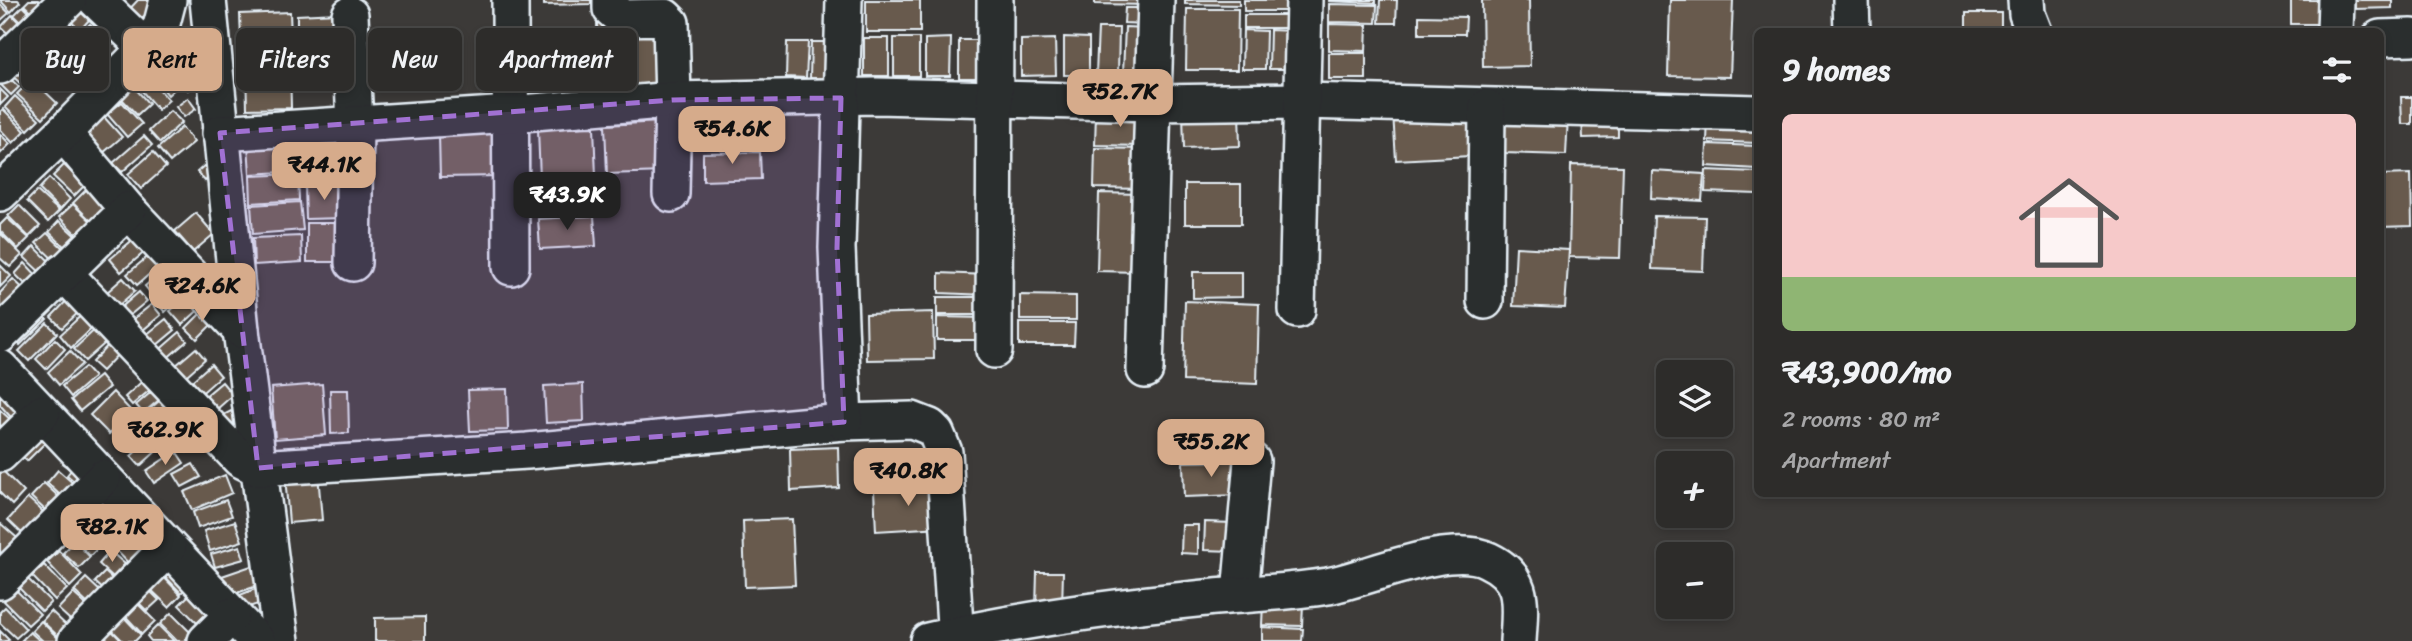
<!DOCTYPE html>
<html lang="en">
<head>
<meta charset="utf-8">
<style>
	body { margin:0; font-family:Sriracha,sans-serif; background:#393836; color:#f1f3f6; height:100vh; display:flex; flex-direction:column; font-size:26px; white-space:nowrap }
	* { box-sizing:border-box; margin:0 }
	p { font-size:23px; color:#a7a7a8 }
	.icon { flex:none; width:38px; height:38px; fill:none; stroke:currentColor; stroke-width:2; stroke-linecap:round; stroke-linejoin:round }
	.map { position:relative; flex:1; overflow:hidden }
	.side { position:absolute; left:1754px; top:28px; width:630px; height:469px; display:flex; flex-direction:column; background:#2d2c2a; border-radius:10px; box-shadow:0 4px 10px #0003,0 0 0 2px #484847 }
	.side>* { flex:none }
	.guide { position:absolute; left:21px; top:28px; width:665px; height:63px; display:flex; gap:14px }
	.tools { position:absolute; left:1656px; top:360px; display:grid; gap:14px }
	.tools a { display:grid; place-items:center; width:77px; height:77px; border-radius:10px; background:#2d2c2a; box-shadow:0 4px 10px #0003,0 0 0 2px #484847; font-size:35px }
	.price { position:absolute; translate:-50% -60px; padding:0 16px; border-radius:14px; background:#d6ab8b; color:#111; font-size:23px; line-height:46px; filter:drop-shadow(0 2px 4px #0008) }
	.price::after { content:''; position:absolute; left:50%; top:42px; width:21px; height:16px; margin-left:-10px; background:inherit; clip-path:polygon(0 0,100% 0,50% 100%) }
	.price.current { background:#222; color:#fff }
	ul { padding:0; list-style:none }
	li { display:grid; align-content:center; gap:14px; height:371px; padding:0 28px }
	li+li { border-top:2px solid #484847 }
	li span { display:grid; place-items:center; height:217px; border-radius:10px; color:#555 }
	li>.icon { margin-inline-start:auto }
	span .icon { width:126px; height:126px; fill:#fffc; stroke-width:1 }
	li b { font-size:30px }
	h2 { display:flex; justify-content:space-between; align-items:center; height:84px; padding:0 28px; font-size:30px }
	.pill { padding:0 24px; border-radius:10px; background:#2d2c2a; box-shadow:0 4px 10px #0003,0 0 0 2px #484847; font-size:24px; line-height:63px }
	.pill.current { background:#d6ab8b; color:#111 }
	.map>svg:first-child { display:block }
	.building { fill:#675a4e; stroke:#e8f1f8; stroke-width:2 }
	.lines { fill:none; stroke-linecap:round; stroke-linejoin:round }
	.minor-casing { stroke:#e8f1f8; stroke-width:40 }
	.minor { stroke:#2a2d2e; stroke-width:35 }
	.marked { fill:#a171d3; fill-opacity:0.2; stroke:#a171d3; stroke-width:5; stroke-dasharray:14 9; stroke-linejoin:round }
</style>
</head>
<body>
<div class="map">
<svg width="2412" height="641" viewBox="0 0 2412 641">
	<rect width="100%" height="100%" fill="#3c3a38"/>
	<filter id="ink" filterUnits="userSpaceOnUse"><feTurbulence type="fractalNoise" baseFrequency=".0143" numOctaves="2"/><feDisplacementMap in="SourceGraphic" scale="14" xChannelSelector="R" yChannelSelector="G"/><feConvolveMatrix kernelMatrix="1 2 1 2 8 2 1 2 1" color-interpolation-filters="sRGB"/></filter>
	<g filter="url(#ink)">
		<g class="building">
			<polygon points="0,0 18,0 20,2 11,12"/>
			<polygon points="29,0 38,0 51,12 41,21 24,5"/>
			<polygon points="138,0 147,0 153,7 133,27 123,16"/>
			<polygon points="544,0 591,0 591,4 544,5"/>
			<rect x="866" y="0" width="54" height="32"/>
			<polygon points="1095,0 1148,0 1148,5 1095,4"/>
			<polygon points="1185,0 1239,0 1239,5 1185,4"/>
			<rect x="1244" y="0" width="46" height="11"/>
			<polygon points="1329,0 1376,0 1376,3 1329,1"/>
			<polygon points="1380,0 1397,0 1396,23 1379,23"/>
			<polygon points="1482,0 1529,0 1530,66 1483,67"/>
			<polygon points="1670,0 1733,0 1730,77 1668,76"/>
			<rect x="2291" y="0" width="32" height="24"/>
			<polygon points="2355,0 2392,0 2392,8 2355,9"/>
			<polygon points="0,4 9,13 0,21"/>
			<polygon points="72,4 89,20 80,30 63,14"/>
			<polygon points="1329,4 1377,5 1376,23 1329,22"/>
			<polygon points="23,6 40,23 31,32 14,15"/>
			<polygon points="1125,8 1147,8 1146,24 1124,23"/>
			<polygon points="1187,9 1238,9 1237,70 1186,70"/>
			<polygon points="290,12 291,38 241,40 240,14"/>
			<polygon points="337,13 338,31 297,33 297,15"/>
			<rect x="1966" y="13" width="35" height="19"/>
			<polygon points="12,15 28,32 18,43 1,27"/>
			<polygon points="61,15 77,31 66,41 50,26"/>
			<rect x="1244" y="15" width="47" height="13"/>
			<polygon points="1419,16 1466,17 1465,34 1419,34"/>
			<polygon points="663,20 667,87 631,89 627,22"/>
			<polygon points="624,21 626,88 599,89 597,22"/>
			<polygon points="90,24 107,40 98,48 82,32"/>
			<polygon points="1329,24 1367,25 1366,51 1329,50"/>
			<polygon points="1849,26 1849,32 1795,32 1795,28"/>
			<polygon points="48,27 64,44 56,52 39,36"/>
			<polygon points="1125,27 1147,28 1145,73 1123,73"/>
			<polygon points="1098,28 1119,28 1118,74 1096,73"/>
			<polygon points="1933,29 1933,32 1879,32 1879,31"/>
			<polygon points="1243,30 1266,31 1265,69 1242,69"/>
			<polygon points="1270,30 1293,31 1292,69 1269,69"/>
			<polygon points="338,35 338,53 297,54 297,36"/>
			<polygon points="83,36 98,50 86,62 71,47"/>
			<polygon points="1064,37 1089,38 1089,75 1064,75"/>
			<polygon points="36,38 53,54 46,62 29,46"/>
			<rect x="864" y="38" width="25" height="38"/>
			<rect x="894" y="38" width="25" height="38"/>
			<polygon points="951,38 950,76 925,76 925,39"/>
			<polygon points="1055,39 1056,75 1021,76 1021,40"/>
			<rect x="959" y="40" width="25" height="38"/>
			<polygon points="289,42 290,62 246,63 246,44"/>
			<polygon points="787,42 808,42 806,78 786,77"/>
			<polygon points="811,42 832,42 831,78 810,78"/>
			<polygon points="26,47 43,64 35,72 18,56"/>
			<rect x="1329" y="53" width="37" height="26"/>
			<polygon points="12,57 30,75 21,84 3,67"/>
			<polygon points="160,58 181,83 168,95 147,69"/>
			<polygon points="290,64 291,108 247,109 246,66"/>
			<polygon points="0,69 19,87 11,95 0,84"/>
			<polygon points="194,70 201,84 188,90 182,77"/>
			<polygon points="146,75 169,100 158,110 136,84"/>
			<polygon points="32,79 57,103 43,118 17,94"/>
			<polygon points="134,87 149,104 137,115 121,98"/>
			<polygon points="0,89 8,97 0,105"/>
			<polygon points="15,96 39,119 28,130 5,107"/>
			<polygon points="2401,97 2412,97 2412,124 2402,124"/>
			<polygon points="188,98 196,109 184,117 176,107"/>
			<polygon points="122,102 142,124 127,137 107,114"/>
			<polygon points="3,109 25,131 13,143 0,129 0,112"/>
			<polygon points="1468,109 1470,156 1396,160 1393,113"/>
			<polygon points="170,111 182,122 160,143 149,131"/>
			<polygon points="1096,112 1145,113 1144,146 1095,145"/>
			<polygon points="1239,112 1240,146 1184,148 1183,113"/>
			<polygon points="1506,114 1568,116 1566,155 1504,153"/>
			<polygon points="104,117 122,137 103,153 86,134"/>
			<polygon points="1618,119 1618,137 1583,138 1582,120"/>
			<polygon points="1708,119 1757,121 1757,143 1707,141"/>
			<polygon points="661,122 663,172 607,174 605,125"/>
			<polygon points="182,127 194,142 170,162 158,148"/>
			<polygon points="594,127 596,176 540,179 538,129"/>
			<polygon points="500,132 501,176 440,177 439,134"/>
			<polygon points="0,134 10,144 0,154"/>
			<polygon points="144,136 152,145 122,172 113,163"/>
			<polygon points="298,142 299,171 250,174 248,145"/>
			<polygon points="342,142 342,180 305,181 305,143"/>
			<polygon points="1707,144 1757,146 1757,169 1706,166"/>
			<polygon points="1095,148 1144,149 1143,189 1094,188"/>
			<polygon points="153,152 166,167 141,189 128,174"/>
			<polygon points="760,152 761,179 703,181 703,153"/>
			<polygon points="206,164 214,173 205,181 197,172"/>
			<polygon points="64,165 85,185 74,196 53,176"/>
			<polygon points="1571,165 1623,166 1620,258 1569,257"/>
			<polygon points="1706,170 1757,172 1757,194 1705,192"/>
			<polygon points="1652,171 1704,174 1702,201 1651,198"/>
			<polygon points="298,174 299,200 251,203 250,176"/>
			<polygon points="2411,174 2412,226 2380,227 2380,175"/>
			<polygon points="49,178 70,199 60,210 39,189"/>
			<rect x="1185" y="184" width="56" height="40"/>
			<polygon points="342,185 343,218 306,219 305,186"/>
			<polygon points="87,189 113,215 99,229 73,203"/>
			<polygon points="37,191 59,211 48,222 27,201"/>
			<polygon points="1099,193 1140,194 1138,272 1097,271"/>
			<polygon points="300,202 303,230 253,234 251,205"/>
			<polygon points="73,204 99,229 85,243 59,217"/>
			<polygon points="19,205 40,226 29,237 8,216"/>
			<polygon points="196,213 214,234 193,252 175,231"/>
			<polygon points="594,216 596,246 540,249 538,219"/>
			<polygon points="1654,216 1705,217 1703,271 1652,269"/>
			<polygon points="7,218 29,238 18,249 0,231 0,225"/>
			<polygon points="59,221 81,241 70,252 49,232"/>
			<polygon points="307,223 342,223 343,262 307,262"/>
			<polygon points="0,233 22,255 10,267 0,258"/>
			<polygon points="47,233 68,253 58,264 36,243"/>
			<polygon points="301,236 302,262 254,265 253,238"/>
			<polygon points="136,237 147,250 121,272 110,259"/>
			<polygon points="34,246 55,267 45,277 24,257"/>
			<polygon points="1516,247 1569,250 1565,308 1513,306"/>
			<polygon points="152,253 162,263 137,285 127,274"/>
			<polygon points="25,263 41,280 31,290 15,274"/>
			<polygon points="0,265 11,276 0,287"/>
			<polygon points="168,266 177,276 153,296 145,286"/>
			<polygon points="1193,272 1242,272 1242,297 1193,298"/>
			<polygon points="939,273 988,275 987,295 939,293"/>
			<polygon points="123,278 135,291 110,313 98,300"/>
			<polygon points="181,278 191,288 165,312 155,301"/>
			<polygon points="13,279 29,294 0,316 0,293"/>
			<polygon points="194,290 206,303 182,325 170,311"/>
			<polygon points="139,292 147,301 124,320 117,311"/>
			<polygon points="72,295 84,307 62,328 51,317"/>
			<polygon points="1020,295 1076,296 1076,320 1020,320"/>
			<rect x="937" y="297" width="50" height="18"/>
			<polygon points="1185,301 1259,304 1257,384 1183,381"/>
			<polygon points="152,304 161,315 137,335 127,324"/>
			<polygon points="208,306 219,317 197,339 186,328"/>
			<polygon points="35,307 47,319 20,345 8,333"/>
			<polygon points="87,310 99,322 71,348 60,335"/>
			<polygon points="933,312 934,359 867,360 866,314"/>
			<polygon points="937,317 987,318 987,340 937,340"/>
			<polygon points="166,319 175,330 151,350 141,339"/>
			<polygon points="47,323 57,333 29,361 19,351"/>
			<polygon points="1019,323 1075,323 1074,345 1019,345"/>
			<polygon points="101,324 112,337 85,361 74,349"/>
			<polygon points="180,332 187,341 165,360 157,352"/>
			<polygon points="55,339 65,349 46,369 36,359"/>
			<polygon points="114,339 124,348 102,371 92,362"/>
			<polygon points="196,348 205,359 178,383 168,372"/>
			<polygon points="70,351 82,364 59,385 48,372"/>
			<polygon points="211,364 221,376 195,399 184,388"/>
			<polygon points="85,367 94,377 71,397 62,386"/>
			<polygon points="149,375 157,384 132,405 125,397"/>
			<polygon points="100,376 109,387 80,411 71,400"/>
			<polygon points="222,382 233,395 208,417 197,403"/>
			<polygon points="322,384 326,435 275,439 271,388"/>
			<polygon points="583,384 584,421 546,423 544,386"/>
			<polygon points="11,387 34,412 19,426 0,405 0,396"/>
			<polygon points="157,387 164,396 143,413 136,405"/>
			<polygon points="507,389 508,430 470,431 468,390"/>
			<polygon points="330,390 348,390 349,433 331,434"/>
			<polygon points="113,392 132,412 109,434 90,415"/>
			<polygon points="167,394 177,406 153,428 142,416"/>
			<polygon points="182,408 194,422 168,444 156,430"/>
			<polygon points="0,410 12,421 0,433"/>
			<polygon points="231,411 238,424 221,434 214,420"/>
			<polygon points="138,417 148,428 124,449 114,438"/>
			<polygon points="37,422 52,436 27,461 12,447"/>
			<polygon points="198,426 208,437 187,452 179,441"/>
			<polygon points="153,436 162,446 140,466 131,456"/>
			<polygon points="838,447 839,488 791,491 790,449"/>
			<polygon points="176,451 184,463 154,483 146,471"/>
			<polygon points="72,453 87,466 74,481 67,475 71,470 63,464"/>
			<polygon points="1239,461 1240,495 1184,497 1183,462"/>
			<polygon points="193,464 201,477 182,487 174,474"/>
			<polygon points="0,468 24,492 12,505 0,493"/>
			<polygon points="58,470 83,492 71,505 47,483"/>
			<polygon points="318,474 322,520 289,523 285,476"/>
			<polygon points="225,475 232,493 192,510 184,492"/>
			<polygon points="44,483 59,497 46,511 31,497"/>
			<polygon points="940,486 942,527 876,531 874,490"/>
			<polygon points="112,497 130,517 105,540 86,521"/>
			<polygon points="28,498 52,520 31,542 8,520"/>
			<polygon points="226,500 232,516 198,528 193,512"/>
			<polygon points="792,519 795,585 745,587 743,521"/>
			<polygon points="235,521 242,541 210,551 204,531"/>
			<polygon points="1205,522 1234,523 1233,551 1204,550"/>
			<polygon points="0,523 23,543 0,567"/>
			<polygon points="138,524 161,547 136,571 114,548"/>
			<polygon points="1182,525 1198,525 1198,554 1181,553"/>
			<polygon points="85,527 102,544 90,556 74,539"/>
			<polygon points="75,541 90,557 79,568 63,553"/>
			<polygon points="240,546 244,559 215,567 211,554"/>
			<polygon points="59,551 82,575 70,587 47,562"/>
			<polygon points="110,551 125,564 113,577 99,564"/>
			<polygon points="44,565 67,589 55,600 32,576"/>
			<polygon points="251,566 257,586 228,596 222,576"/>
			<polygon points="158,569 194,580 181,593"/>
			<polygon points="157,570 181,595 169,607 144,583"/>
			<polygon points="105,572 117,583 107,593 95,582"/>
			<polygon points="1037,572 1063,572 1062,608 1036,608"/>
			<polygon points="86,578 102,593 90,606 74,591"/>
			<polygon points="28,579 51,602 42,611 19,588"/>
			<polygon points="143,584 159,600 147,611 132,596"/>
			<polygon points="196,588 214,607 197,623 179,605"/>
			<polygon points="255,589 261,603 240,610 235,597"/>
			<polygon points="16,590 40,614 28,625 4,601"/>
			<polygon points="73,593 94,612 79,628 58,609"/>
			<polygon points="130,596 155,621 142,634 118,608"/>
			<polygon points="1263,602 1303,604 1302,626 1262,625"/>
			<polygon points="5,607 26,629 16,638 0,623 0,612"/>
			<polygon points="117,610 141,635 135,641 123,641 104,622"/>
			<polygon points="51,611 69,628 60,638 42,621"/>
			<polygon points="171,613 191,633 184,641 177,641 160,624"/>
			<polygon points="425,617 425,641 375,641 375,618"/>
			<polygon points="41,621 59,639 56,641 43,641 32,631"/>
			<polygon points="104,623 122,641 97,641"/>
			<polygon points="158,625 174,641 151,641 147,636"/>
			<polygon points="1262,627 1303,629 1302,641 1262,641"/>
			<polygon points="0,631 9,640 7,641 0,641"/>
			<polygon points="30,632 40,641 21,641"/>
		</g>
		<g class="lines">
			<g class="minor-casing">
				<g id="minor">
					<polyline points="96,0 146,48"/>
					<polyline points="208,0 241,330 281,641"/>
					<polyline points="510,0 511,267"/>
					<polyline points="611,0 611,9 621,18 665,17 671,23 673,100 671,194"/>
					<polyline points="1851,0 1852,32"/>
					<polyline points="2026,0 2027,14 2034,32"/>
					<polyline points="350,15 355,125 353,263"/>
					<polyline points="2335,32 2336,0"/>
					<polyline points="2380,38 2412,37"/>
					<polyline points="0,66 68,0"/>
					<polyline points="63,133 128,210 241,330"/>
					<polyline points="220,133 511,114 673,100 876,96 1153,103 1303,101 1757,113"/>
					<polyline points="0,193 63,133 146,48 161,27 168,0"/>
					<polyline points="63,272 240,459 258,468 527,451 844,422 912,420 930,427 936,433 944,452 956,641"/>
					<polyline points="1485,301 1487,107"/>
					<polyline points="1297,310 1304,0"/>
					<polyline points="0,335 128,210"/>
					<polyline points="994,350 995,0"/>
					<polyline points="0,368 257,641"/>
					<polyline points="1145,370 1156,0"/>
					<polyline points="844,422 837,248 844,0"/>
					<polyline points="0,454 42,413"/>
					<polyline points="0,581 103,478"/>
					<polyline points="1240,594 1252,461"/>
					<polyline points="76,641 168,548"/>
					<polyline points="206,641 231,616"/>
					<path d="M 928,641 C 1015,620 1106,608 1196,599 C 1239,594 1285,593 1328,586 C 1369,578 1450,541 1488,560 C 1526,578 1520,605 1518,641"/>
				</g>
			</g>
			<use href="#minor" class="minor"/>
		</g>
	</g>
	<path class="marked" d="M 841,98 L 837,248 L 844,422 L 258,468 L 220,133 L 673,100 Z"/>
</svg>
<div class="tools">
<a><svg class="icon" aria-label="layers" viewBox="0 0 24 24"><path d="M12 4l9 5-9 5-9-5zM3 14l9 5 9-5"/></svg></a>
<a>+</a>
<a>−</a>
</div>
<b class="price" style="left:1120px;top:129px">₹52.7K</b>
<b class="price" style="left:732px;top:166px">₹54.6K</b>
<b class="price" style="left:324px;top:202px">₹44.1K</b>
<b class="price current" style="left:567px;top:232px">₹43.9K</b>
<b class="price" style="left:202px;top:323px">₹24.6K</b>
<b class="price" style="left:165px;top:467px">₹62.9K</b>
<b class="price" style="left:1211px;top:479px">₹55.2K</b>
<b class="price" style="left:908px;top:508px">₹40.8K</b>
<b class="price" style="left:112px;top:564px">₹82.1K</b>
<div class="guide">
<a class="pill">Buy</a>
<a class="pill current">Rent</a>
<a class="pill">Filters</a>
<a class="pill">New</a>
<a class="pill">Apartment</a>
</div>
<section class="side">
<h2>9 homes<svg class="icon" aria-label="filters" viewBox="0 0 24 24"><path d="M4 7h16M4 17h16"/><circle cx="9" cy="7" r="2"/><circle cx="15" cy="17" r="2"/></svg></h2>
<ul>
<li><span style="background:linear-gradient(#f6c9c9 75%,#8fb573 0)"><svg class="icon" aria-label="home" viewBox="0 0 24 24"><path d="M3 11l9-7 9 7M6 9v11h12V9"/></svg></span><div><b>₹43,900/mo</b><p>2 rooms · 80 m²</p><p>Apartment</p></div></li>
</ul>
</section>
</div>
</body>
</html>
